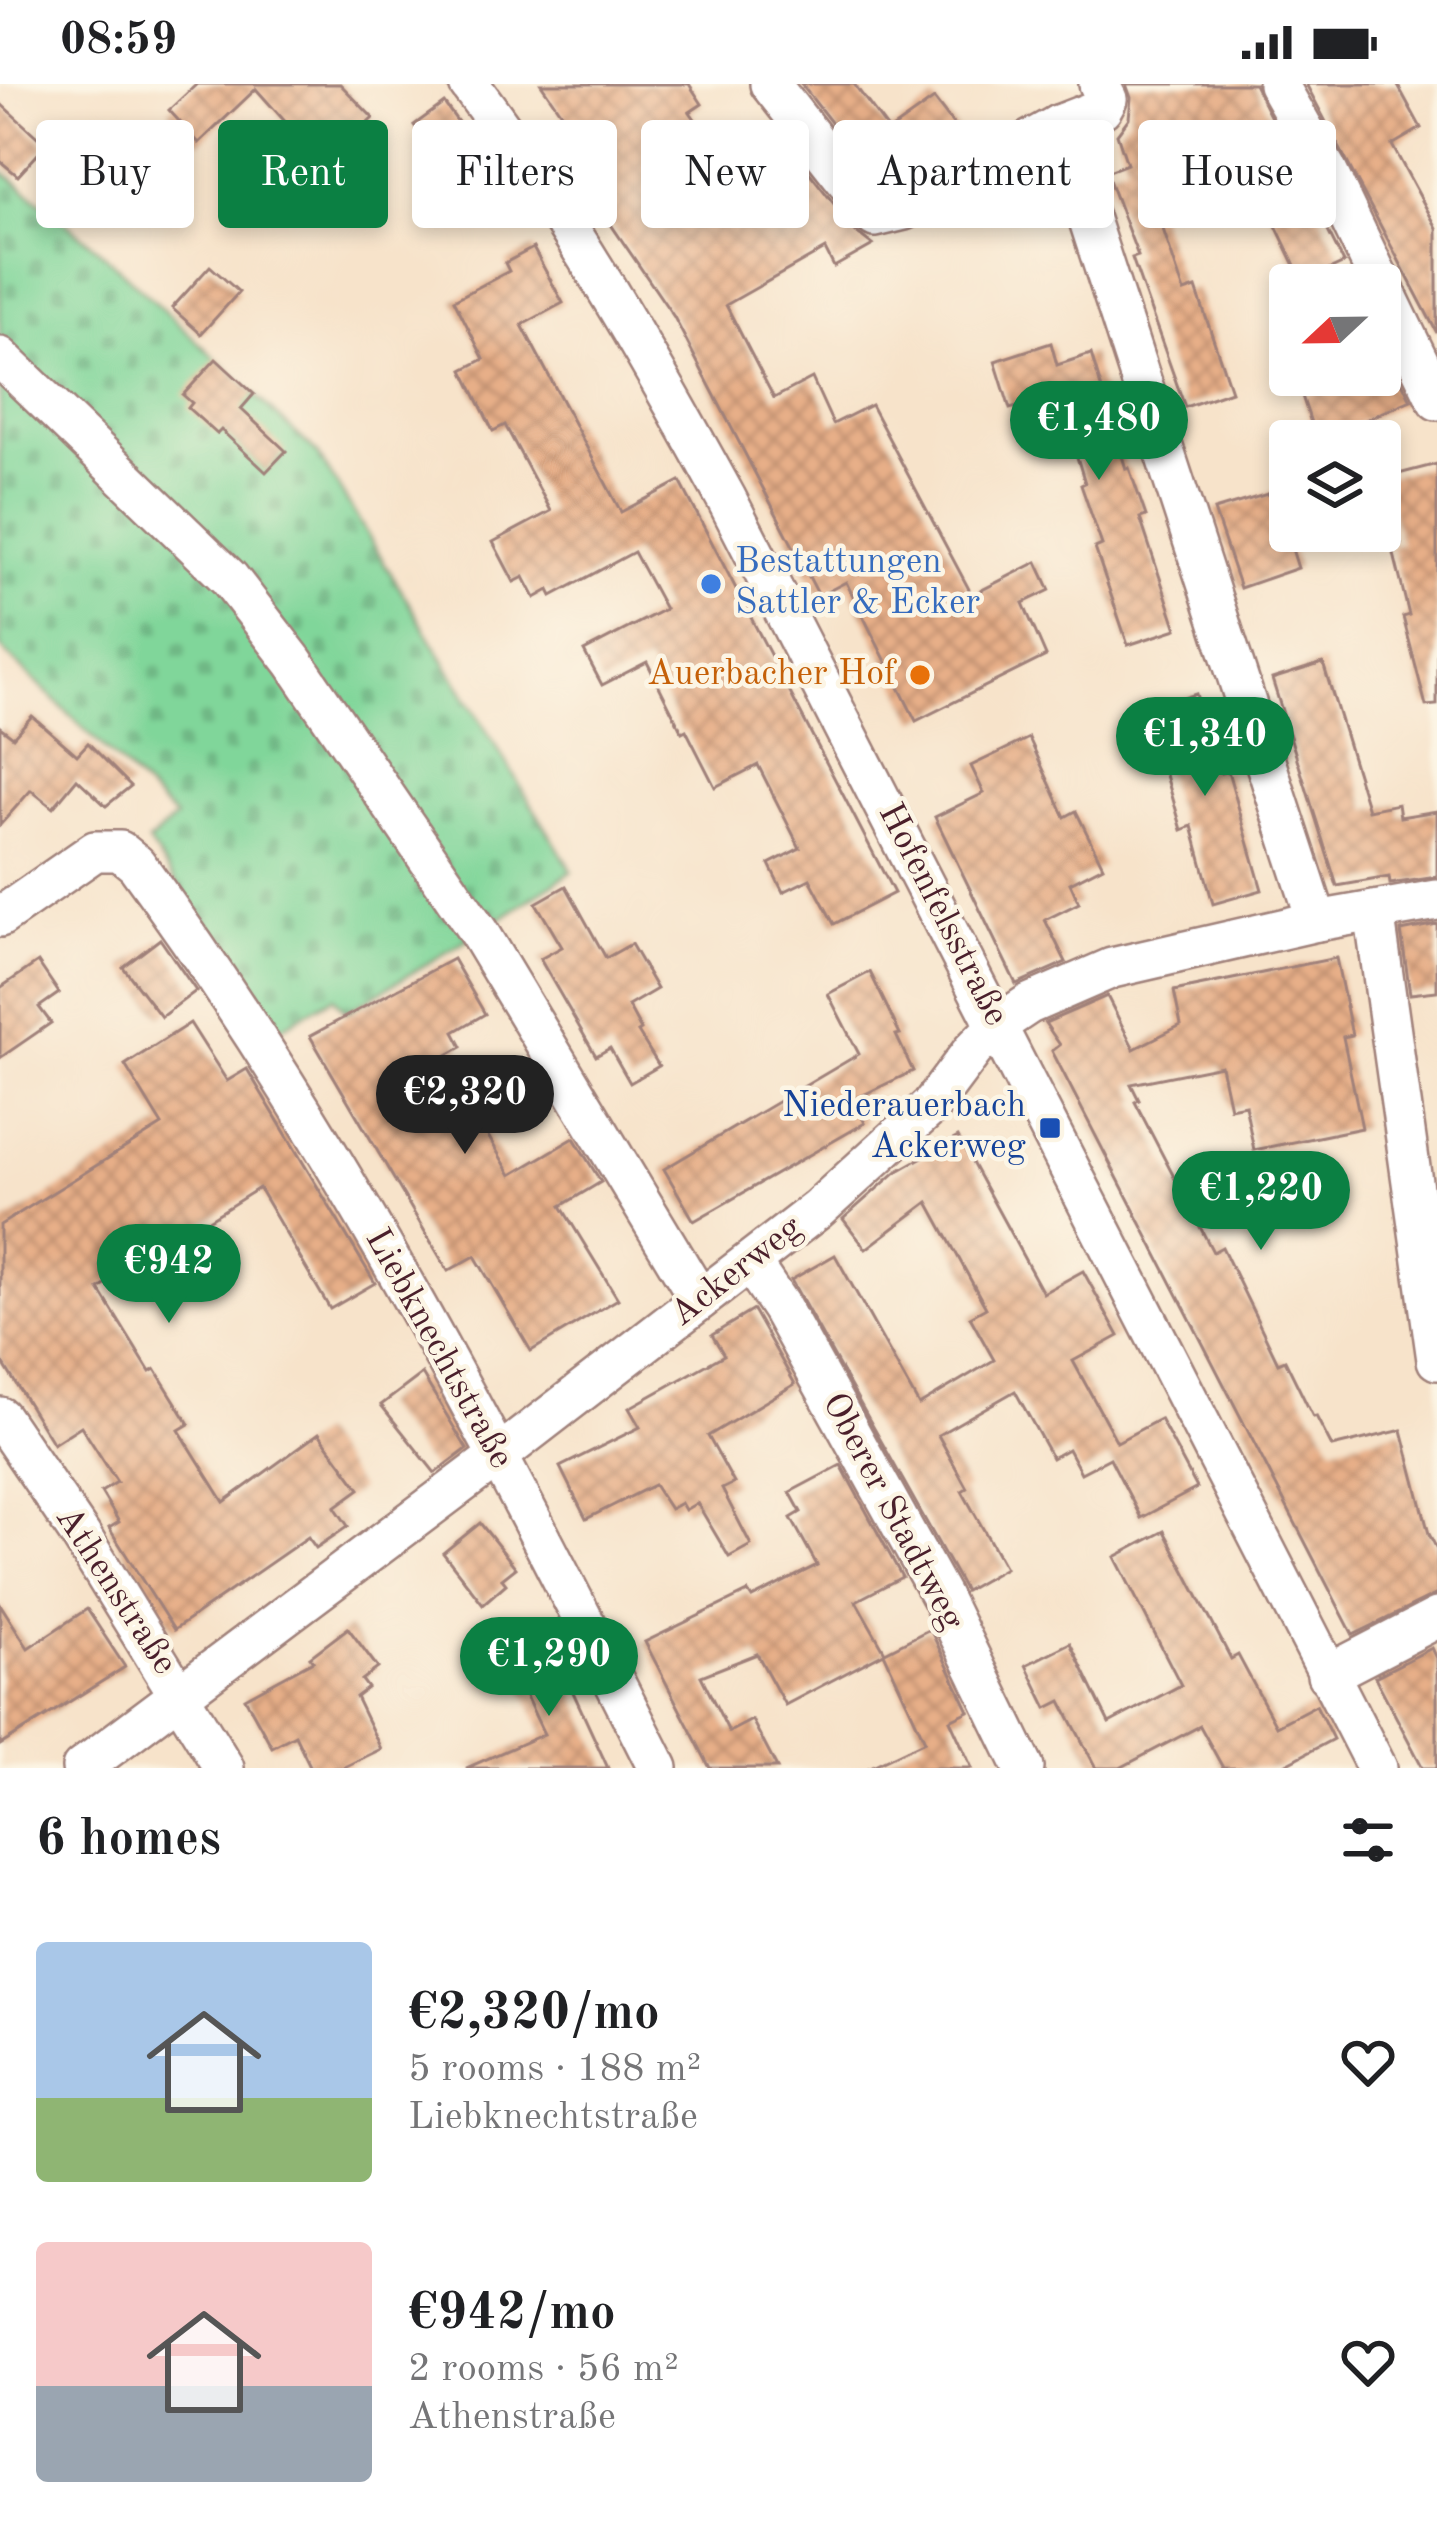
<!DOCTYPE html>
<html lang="en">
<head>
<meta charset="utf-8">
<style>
	body { margin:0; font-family:"Old Standard TT",serif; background:#f2f2f2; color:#202124; height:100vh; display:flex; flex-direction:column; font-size:45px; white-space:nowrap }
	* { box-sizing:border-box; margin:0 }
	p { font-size:39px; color:#757577 }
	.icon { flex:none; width:66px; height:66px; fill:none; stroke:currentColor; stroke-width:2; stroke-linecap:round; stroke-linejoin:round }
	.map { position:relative; height:1684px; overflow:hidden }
	.side { display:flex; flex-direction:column; background:#fff; flex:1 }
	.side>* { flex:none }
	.hud { position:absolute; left:36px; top:36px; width:1365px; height:108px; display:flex; gap:24px }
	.needle { width:78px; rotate:248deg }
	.buttons { position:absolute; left:1269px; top:180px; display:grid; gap:24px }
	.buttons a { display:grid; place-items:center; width:132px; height:132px; border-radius:12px; background:#fff; box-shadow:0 6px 18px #0003; font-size:60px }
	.price { position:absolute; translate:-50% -102px; padding:0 27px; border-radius:42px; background:#0b8043; color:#fff; font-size:39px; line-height:78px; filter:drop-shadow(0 3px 6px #0008) }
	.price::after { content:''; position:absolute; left:50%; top:72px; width:36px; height:27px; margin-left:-18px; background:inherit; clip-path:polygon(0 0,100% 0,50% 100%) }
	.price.active { background:#222; color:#fff }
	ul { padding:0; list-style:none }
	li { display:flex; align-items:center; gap:36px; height:300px; padding:0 36px }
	li span { display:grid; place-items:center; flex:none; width:336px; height:240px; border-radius:12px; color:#555 }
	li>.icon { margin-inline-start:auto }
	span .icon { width:144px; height:144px; fill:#fffc; stroke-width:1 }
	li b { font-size:51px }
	h2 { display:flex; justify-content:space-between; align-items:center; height:144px; padding:0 36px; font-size:51px }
	.pill { padding:0 42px; border-radius:12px; background:#fff; box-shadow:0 6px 18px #0003; font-size:42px; line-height:108px }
	.pill.active { background:#0b8043; color:#fff }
	.status { display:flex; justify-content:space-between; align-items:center; height:84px; padding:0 60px; background:#fff; direction:ltr }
	.status svg { height:33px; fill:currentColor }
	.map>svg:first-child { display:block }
	.cemetery { fill:url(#cemetery-stones); stroke:#657a62; stroke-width:3 }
	.building { fill:url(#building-cross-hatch) }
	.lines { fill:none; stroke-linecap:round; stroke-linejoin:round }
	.minor-casing { stroke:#a0817a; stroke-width:44 }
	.minor { stroke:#fff; stroke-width:39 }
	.shop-dot { fill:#3f7fe0; stroke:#fcf5e5; stroke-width:4.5 }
	.food-dot { fill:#e8710a; stroke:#fcf5e5; stroke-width:4.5 }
	.transit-dot { fill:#1a4fb4; stroke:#fcf5e5; stroke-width:4.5 }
	.labels { text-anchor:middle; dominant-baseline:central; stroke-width:9; stroke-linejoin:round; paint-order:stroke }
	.shop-label { font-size:36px; fill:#366cbe; stroke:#fcf5e5; text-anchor:start }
	.food-label { font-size:36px; fill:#c56008; stroke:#fcf5e5; text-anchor:end }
	.street-label { font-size:36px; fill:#4a1f2b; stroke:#fcf5e5 }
	.transit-label { font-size:36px; fill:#164399; stroke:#fcf5e5; text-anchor:end }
</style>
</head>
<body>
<div class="status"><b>08:59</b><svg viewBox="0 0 49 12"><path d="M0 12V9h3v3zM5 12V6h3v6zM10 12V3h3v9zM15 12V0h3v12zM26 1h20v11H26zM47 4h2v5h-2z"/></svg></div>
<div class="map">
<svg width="1437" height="1684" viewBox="0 0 1437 1684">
	<defs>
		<pattern id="cemetery-stones" width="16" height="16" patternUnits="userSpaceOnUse" patternTransform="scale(3)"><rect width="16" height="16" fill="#80d69a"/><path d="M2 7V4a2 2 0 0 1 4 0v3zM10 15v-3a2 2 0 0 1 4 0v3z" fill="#70b785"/></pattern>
		<pattern id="building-cross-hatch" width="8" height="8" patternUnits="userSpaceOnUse" patternTransform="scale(3)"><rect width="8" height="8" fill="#e7af88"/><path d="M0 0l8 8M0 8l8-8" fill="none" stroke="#bd8e6f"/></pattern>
	</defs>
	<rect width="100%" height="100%" fill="#fcf5e5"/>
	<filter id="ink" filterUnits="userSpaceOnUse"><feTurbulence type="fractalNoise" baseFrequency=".00833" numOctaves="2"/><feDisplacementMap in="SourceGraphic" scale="24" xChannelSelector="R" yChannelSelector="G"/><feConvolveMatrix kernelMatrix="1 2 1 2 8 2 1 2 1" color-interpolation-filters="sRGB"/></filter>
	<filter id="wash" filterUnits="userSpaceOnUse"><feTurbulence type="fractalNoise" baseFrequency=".004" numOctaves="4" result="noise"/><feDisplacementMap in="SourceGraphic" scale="48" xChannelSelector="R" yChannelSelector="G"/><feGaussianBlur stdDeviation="2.7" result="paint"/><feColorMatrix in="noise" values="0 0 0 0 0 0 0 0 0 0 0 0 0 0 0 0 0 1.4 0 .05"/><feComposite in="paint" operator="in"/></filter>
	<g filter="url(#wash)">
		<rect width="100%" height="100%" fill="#f7e3ca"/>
		<polygon class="cemetery" points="0,85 97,164 318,370 572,787 479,849 346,928 334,913 279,945 148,758 176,734 0,563"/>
		<g id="blocks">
			<g class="building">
				<polygon points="197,0 340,0 373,34 337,68 311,40 298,52 256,5 199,59 169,26"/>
				<polygon points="541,0 689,0 702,20 690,28 730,85 780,51 856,148 873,161 834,183 825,165 726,221 774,314 812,294 833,340 871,321 972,511 1037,478 1050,506 1023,519 1046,572 916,637 846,498 819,512 674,233 595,117 613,104"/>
				<polygon points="801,0 854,0 889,47 934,15 967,58 938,71 942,78 884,106"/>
				<polygon points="1126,0 1254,0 1344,179 1303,198 1257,102 1249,107 1236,83 1164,115 1167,123 1157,127 1184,208 1196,204 1231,307 1185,323 1132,174 1138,172 1106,88 1127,80 1117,50 1129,34 1131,14"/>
				<polygon points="1306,0 1397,0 1421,44 1392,61 1437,144 1437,249"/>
				<polygon points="0,19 46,61 18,92 0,77"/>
				<polygon points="444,19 474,60 443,81 414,41"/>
				<polygon points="533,164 563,219 522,241 621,428 680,397 894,809 834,840 810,795 783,808 769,780 800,764 758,681 715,703 686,646 682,648 647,578 602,601 584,567 665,525 634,468 552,512 549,506 535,514 524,493 514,498 493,458 551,427 505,341 493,347 463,286 484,275 454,216 509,187 505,179"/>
				<polygon points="210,182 239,208 201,250 172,224"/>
				<polygon points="1380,253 1411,316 1317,357 1302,312 1364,291 1380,291"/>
				<polygon points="1051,259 1057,281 1091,270 1126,385 1129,384 1146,432 1140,434 1177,545 1128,561 1095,464 1102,461 1081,401 1085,399 1058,311 1010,325 995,277"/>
				<polygon points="216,275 254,310 241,325 286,367 266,388 221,346 217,350 188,324 192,319 183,311"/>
				<polygon points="1437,380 1437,621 1426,622 1403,533 1409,531 1392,462 1401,460 1383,394"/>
				<polygon points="1274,408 1298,484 1240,504 1214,426"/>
				<polygon points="1323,579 1368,726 1398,720 1400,733 1437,727 1437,793 1390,800 1389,793 1337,802 1272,595"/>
				<polygon points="1196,610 1221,689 1228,687 1262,806 1213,820 1192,742 1182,746 1147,626"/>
				<polygon points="32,632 77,671 88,659 131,702 106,722 77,695 53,724 31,706 0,741 0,643 13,653"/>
				<polygon points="1029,654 1065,733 1076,727 1103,782 1070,799 1079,819 1045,836 1066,878 1016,900 935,733 984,709 971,682"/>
				<polygon points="566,802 606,874 631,860 657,905 628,922 641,946 638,948 659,982 630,999 610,964 596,972 540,875 562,863 536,819"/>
				<polygon points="1437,840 1437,907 1410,910 1401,847"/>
				<polygon points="160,855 196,907 161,933 123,883"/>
				<polygon points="1336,874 1352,951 1343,953 1362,1044 1254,1066 1245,1021 1230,1024 1221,982 1131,1000 1139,1016 1135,1018 1213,1168 1222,1163 1278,1279 1285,1276 1313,1333 1316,1332 1332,1363 1402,1346 1429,1450 1437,1465 1437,1510 1353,1551 1052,967 1060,961 1045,939 1107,912 1134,965 1181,941 1174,907"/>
				<polygon points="453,875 485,930 454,948 462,963 442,974 511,1091 574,1054 601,1098 561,1122 618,1215 531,1267 475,1172 448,1187 310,952"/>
				<polygon points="38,878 59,909 39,923 51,939 0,974 0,904"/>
				<polygon points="870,888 900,950 896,951 913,987 853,1016 865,1039 694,1137 664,1085 859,970 828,910"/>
				<polygon points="190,939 227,997 247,985 375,1199 330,1225 259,1104 99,1205 150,1288 155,1285 189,1340 179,1346 224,1418 319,1349 360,1405 335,1423 348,1442 316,1464 308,1453 174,1546 109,1444 119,1438 101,1408 117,1398 81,1342 53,1360 0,1274 0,1141 162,1041 125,981"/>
				<polygon points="958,1053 1043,1209 1083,1187 1119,1252 1073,1277 1117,1358 1160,1335 1197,1404 1141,1434 1110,1374 1081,1389 1068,1365 1052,1374 1015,1307 938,1351 967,1404 962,1407 1005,1484 965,1507 791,1196 835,1171 919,1321 994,1276 970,1233 986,1224 928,1118 866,1165 843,1135 896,1088"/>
				<polygon points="753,1226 795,1300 708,1352 734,1399 722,1405 751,1461 729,1473 697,1419 685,1426 681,1419 670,1425 654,1401 586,1435 560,1383 640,1343 629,1324 724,1271 712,1251"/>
				<polygon points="422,1290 467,1365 435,1389 381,1321"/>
				<polygon points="841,1381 902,1493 856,1517 885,1568 930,1545 969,1627 950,1636 972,1684 868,1684 925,1657 884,1569 785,1621 757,1570 701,1592 729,1648 752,1636 777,1684 710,1684 645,1558 748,1508 752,1514 817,1481 791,1434 801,1428 790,1408"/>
				<polygon points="480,1439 516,1484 502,1495 506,1500 483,1520 443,1469"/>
				<polygon points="1164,1447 1231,1575 1238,1571 1276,1642 1316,1621 1333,1655 1279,1684 1223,1684 1200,1642 1120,1684 1096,1684 1061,1617 1047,1624 1026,1581 1070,1559 1109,1639 1181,1601 1115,1473"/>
				<polygon points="0,1520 28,1564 87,1525 125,1583 0,1661"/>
				<polygon points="348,1544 378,1584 362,1596 368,1604 356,1613 381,1665 342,1684 311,1684 295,1651 272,1663 245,1614 313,1577 310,1573"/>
				<polygon points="549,1556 608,1684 466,1684 544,1650 508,1575"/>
				<polygon points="1432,1564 1437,1574 1437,1684 1423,1684 1375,1593"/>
			</g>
		</g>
	</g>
	<g filter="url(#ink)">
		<use href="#blocks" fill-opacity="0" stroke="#a0817a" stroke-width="3"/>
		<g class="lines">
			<g class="minor-casing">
				<g id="minor">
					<path d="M 469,0 C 567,130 648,272 726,414 L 1377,1684"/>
					<polyline points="770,0 875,133 904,126 1058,41 1102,24 1107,15 1099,0"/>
					<polyline points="1278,0 1325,83 1437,316"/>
					<polyline points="1058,41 1317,837"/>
					<polyline points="0,273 229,494 293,577 479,849 700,1216"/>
					<polyline points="1374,827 1437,1276"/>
					<path d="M 0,833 L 95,767 L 120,767 L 136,780 C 342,1060 502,1374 658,1684"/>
					<polyline points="750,1178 781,1224 940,1511 1024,1684"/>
					<polyline points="0,1333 81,1452 224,1684"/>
					<polyline points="1327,1591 1437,1534"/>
					<polyline points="82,1684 498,1372 818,1125 931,1022 973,966 999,940 1029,920 1112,884 1317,837 1437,816"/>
				</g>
			</g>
			<use href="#minor" class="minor"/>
		</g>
	</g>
	<circle class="shop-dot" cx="711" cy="500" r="12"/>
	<circle class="food-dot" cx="920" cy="591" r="12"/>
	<rect class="transit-dot" x="1038" y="1032" width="24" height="24" rx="6"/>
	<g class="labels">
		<g class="shop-label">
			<text x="735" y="479">Bestattungen<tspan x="735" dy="41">Sattler &amp; Ecker</tspan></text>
		</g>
		<g class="food-label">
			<text x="896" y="591">Auerbacher Hof</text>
		</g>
		<g class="street-label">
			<text transform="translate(942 831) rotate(63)">Hofenfelsstraße</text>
			<text transform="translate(737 1188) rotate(-38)">Ackerweg</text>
			<text transform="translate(438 1265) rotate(61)">Liebknechtstraße</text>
			<text transform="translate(892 1428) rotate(62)">Oberer Stadtweg</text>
			<text transform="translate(115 1507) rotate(57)">Athenstraße</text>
		</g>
		<g class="transit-label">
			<text x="1026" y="1023">Niederauerbach<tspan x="1026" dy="41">Ackerweg</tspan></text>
		</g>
	</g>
</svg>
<div class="buttons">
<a><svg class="needle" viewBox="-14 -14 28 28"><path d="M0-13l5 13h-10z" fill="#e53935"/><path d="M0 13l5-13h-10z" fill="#757577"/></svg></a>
<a><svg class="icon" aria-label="layers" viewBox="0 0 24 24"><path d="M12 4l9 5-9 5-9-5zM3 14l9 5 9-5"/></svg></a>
</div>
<b class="price" style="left:1099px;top:399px">€1,480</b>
<b class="price" style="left:1205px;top:715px">€1,340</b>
<b class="price active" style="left:465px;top:1073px">€2,320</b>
<b class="price" style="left:1261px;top:1169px">€1,220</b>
<b class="price" style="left:169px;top:1242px">€942</b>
<b class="price" style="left:549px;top:1635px">€1,290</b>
<div class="hud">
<a class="pill">Buy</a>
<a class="pill active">Rent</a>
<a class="pill">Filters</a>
<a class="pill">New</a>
<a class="pill">Apartment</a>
<a class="pill">House</a>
</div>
</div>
<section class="side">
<h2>6 homes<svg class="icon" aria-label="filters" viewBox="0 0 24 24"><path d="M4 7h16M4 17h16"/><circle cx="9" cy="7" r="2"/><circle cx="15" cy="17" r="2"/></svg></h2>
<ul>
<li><span style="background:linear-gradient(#a9c7e8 65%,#8fb573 0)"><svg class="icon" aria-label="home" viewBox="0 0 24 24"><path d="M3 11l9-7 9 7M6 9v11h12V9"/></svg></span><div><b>€2,320/mo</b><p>5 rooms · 188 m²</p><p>Liebknechtstraße</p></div><svg class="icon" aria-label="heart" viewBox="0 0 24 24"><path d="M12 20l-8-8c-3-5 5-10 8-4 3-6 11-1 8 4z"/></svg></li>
<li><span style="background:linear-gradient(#f6c9c9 60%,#9aa5b1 0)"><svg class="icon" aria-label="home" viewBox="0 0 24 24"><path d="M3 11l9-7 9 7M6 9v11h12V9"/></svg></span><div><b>€942/mo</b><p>2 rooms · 56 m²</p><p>Athenstraße</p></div><svg class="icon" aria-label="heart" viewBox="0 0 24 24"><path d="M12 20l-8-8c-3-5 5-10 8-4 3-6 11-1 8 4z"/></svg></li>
</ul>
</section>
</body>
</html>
